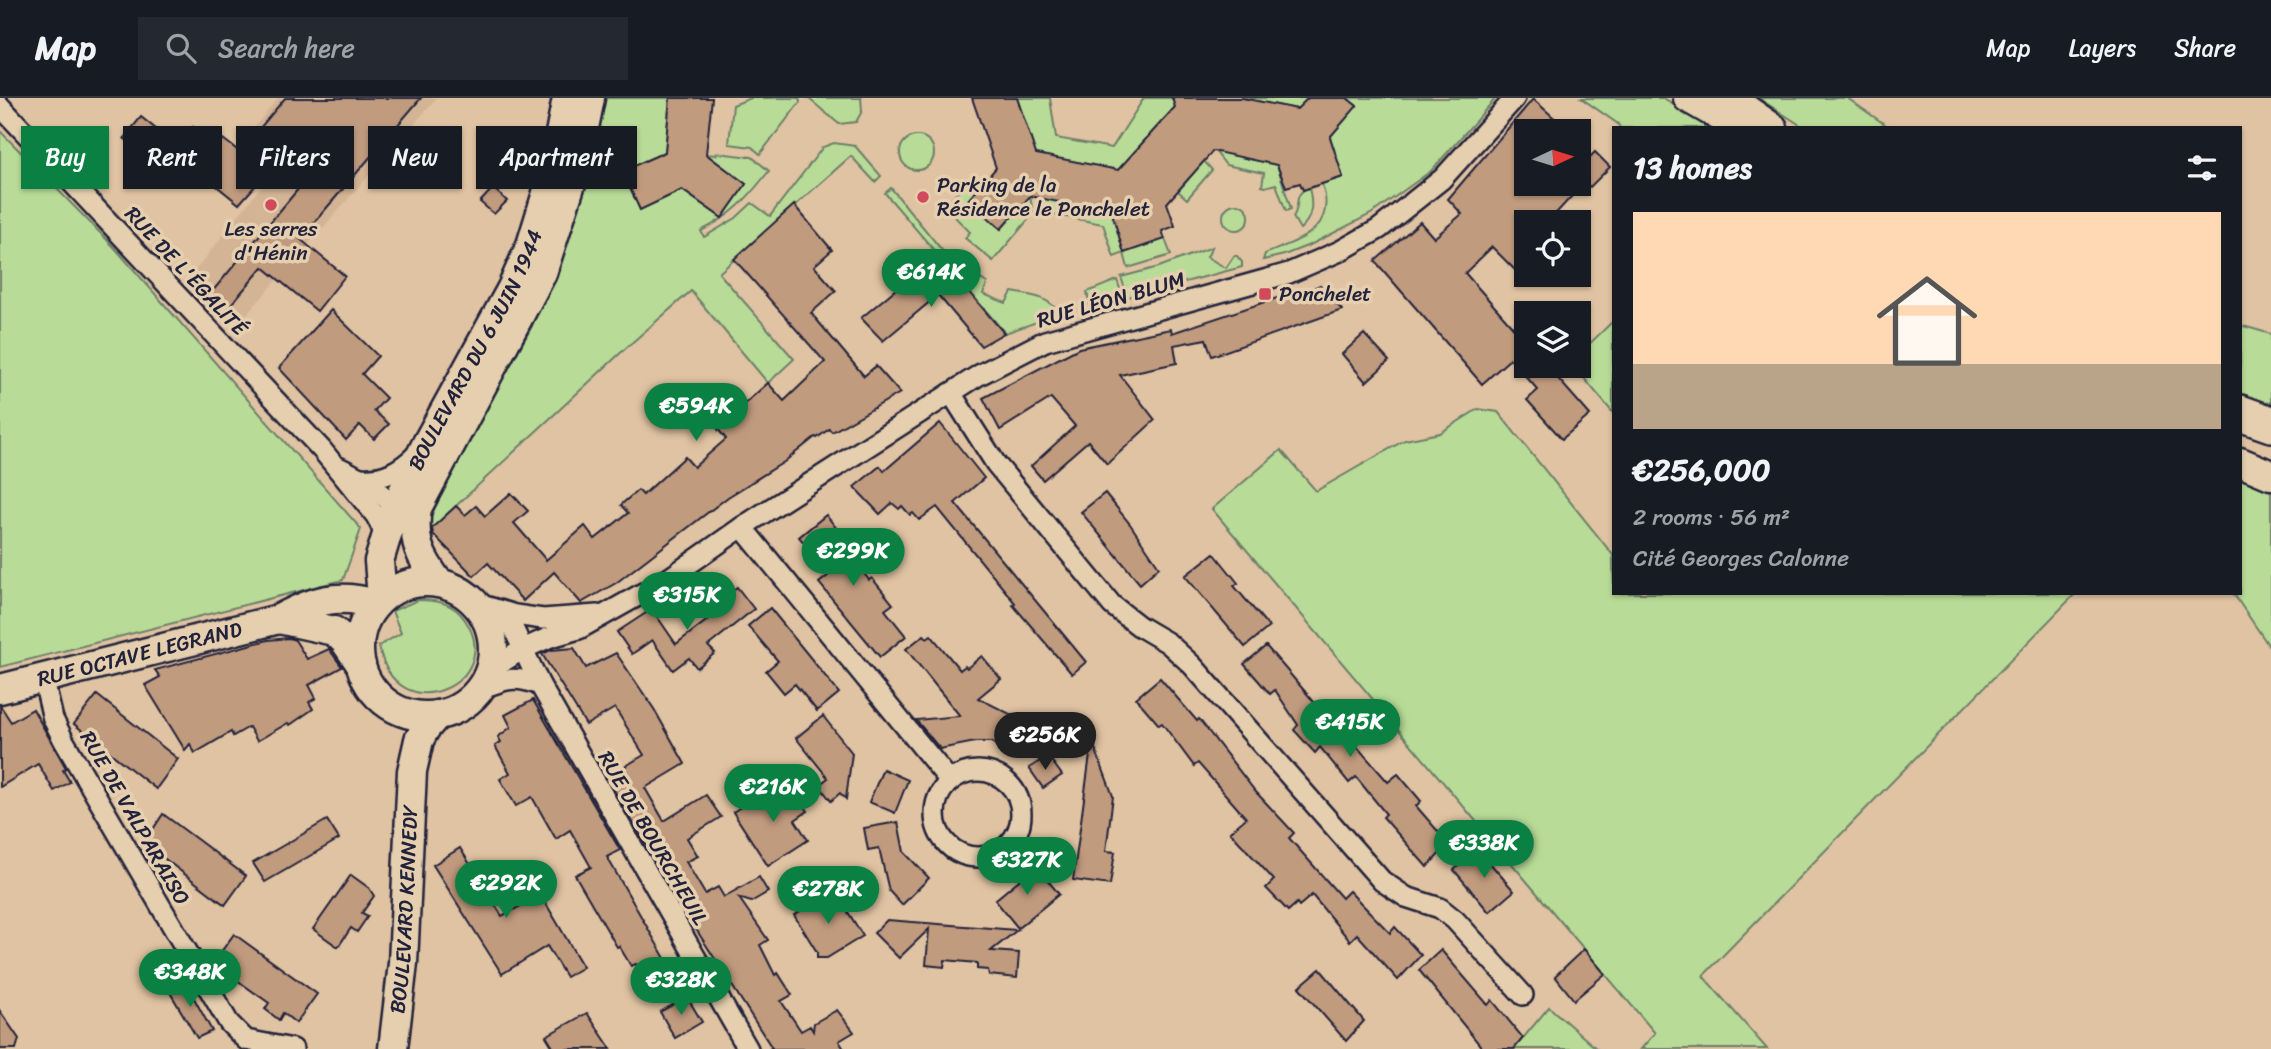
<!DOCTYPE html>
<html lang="en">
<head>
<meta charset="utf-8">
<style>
	body { margin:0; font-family:Sriracha,sans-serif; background:#242831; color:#f1f3f6; height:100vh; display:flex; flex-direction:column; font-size:26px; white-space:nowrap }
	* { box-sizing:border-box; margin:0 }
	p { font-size:23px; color:#9ea1a6 }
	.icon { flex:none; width:38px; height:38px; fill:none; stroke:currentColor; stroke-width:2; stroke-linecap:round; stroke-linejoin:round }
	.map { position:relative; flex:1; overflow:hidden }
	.details { position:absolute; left:1612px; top:28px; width:630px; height:469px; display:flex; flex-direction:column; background:#171b24; border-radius:0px; box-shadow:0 2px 5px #0004 }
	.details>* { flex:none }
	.top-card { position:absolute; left:21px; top:28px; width:665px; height:63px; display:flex; gap:14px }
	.needle { width:46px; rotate:86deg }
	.buttons { position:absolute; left:1514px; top:21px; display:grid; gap:14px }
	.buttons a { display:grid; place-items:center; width:77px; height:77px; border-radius:0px; background:#171b24; box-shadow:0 2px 5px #0004; font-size:35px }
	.price { position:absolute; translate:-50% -60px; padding:0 16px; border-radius:24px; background:#0b8043; color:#fff; font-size:23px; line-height:46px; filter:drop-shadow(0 2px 4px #0008) }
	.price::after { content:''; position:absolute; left:50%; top:42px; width:21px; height:16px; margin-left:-10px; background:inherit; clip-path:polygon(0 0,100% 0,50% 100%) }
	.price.selected { background:#222; color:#fff }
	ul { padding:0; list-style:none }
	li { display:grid; align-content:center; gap:14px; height:371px; padding:0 21px }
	li span { display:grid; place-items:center; height:217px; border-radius:0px; color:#555 }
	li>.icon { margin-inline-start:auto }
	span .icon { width:126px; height:126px; fill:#fffc; stroke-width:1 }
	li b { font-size:30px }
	h2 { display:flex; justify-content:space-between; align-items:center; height:84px; padding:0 21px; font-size:30px }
	.chip { padding:0 24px; border-radius:0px; background:#171b24; box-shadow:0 2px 5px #0004; font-size:24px; line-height:63px }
	.chip.selected { background:#0b8043; color:#fff }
	header { display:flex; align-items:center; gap:42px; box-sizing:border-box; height:98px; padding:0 35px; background:#171b24; border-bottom:2px solid #363941 }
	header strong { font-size:33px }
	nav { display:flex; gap:38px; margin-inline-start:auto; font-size:24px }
	.search { width:490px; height:63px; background:#242831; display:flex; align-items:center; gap:18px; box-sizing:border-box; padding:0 24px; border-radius:0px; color:#9ea1a6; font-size:26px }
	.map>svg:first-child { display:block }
	.built { fill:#d3b495 }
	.green { fill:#b8dc97; stroke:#6d7f69; stroke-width:2 }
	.building { fill:#c19b7e; stroke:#22223b; stroke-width:2 }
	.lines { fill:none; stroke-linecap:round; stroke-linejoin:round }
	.street-casing { stroke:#22223b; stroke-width:24 }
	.secondary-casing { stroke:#22223b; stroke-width:33 }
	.highway-casing { stroke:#22223b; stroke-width:40 }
	.street { stroke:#e5cfae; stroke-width:19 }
	.secondary { stroke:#e5cfae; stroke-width:28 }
	.highway { stroke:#e5cfae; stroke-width:35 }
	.poi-dot { fill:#d1495b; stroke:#e5cfae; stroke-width:2.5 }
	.labels { text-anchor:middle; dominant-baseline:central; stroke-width:7; stroke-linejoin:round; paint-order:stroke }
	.poi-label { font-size:21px; fill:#22223b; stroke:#e5cfae; text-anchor:start }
	.street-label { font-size:21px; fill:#22223b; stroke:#e5cfae }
</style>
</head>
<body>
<header>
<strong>Map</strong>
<div class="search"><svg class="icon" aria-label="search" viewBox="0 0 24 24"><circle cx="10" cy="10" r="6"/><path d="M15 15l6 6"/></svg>Search here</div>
<nav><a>Map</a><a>Layers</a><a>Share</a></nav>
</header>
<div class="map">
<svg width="2271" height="951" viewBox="0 0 2271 951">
	<rect width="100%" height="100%" fill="#e0c3a2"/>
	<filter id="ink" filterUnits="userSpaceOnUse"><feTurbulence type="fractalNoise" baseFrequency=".0143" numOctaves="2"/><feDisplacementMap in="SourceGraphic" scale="14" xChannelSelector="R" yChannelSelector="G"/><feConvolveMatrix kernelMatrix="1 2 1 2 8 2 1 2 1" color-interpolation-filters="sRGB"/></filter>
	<g filter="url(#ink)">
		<polygon class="built" points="278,0 437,0 240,224 192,177 264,85 238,49"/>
		<g class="green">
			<path d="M 595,0 L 670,0 L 665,54 L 622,73 L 640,112 L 682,92 L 722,120 L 746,86 L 706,56 L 716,57 L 717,55 L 752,59 L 769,73 C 746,102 734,116 701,133 L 704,139 L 736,120 L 752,105 L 770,118 L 823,49 L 834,45 L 855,48 L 881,78 L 875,84 L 851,58 L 719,175 L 794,261 L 768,285 L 691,193 L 627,249 L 430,432 L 426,429 L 455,366 L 532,228 L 554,169 Z"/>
			<polygon points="751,0 799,0 800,4 760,56 752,49 729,46 733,7"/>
			<polygon points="808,0 861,0 862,13 856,24 839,26"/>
			<polygon points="1017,0 1050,0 1056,40 1112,50 1144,0 1172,0 1175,9 1118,72 1036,56"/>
			<polygon points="1242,0 1308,0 1297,11"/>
			<path d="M 1347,0 L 1496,0 L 1431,73 L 1371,116 L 1312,146 L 1284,157 L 1263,162 L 1265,156 C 1298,142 1338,133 1322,86 L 1343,79 L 1330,39 L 1356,8 Z"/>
			<polygon points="1581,0 1663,0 1717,30 1620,30 1618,26"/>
			<polygon points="1758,0 1847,0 1890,30 1805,30"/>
			<polygon points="0,33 114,149 361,431 343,482 0,569"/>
			<circle cx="917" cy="55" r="17"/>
			<polygon points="1215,53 1277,67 1291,111 1286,113 1276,86 1265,89 1262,88 1264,75 1226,67"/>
			<polygon points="1204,63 1212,72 1187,101 1178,93"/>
			<polygon points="965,85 975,94 968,103 1001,131 1030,98 1033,116 993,163 965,140 970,134 945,109"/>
			<path d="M 891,90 L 945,156 L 958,168 L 987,185 L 983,196 L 1006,205 L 1012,194 C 1032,198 1047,197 1060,216 L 1005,235 L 885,95 Z"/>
			<path d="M 1309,90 C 1313,106 1313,120 1300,131 L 1293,119 C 1301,108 1292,95 1309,90 Z"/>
			<polygon points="1040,100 1112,115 1124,155 1165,141 1171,157 1128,170 1124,155 1114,159 1103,126 1040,114"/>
			<circle cx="1236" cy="119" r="13"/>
			<polygon points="1212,149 1207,159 1226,170 1234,158 1237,158 1242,164 1242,169 1128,199 1121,179 1159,169"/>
			<polygon points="1117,182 1123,200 1090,208 1087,194"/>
			<polygon points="1613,223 1613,315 1574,268 1578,268 1579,256"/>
			<polygon points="2240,227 2271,236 2271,308 2240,297"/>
			<polygon points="1478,311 1498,314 1613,457 1614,495 2076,495 1703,878 1767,951 1641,951 1655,935 1212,411 1281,352 1316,393 1405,342 1440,335"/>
			<polygon points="2240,378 2271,393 2271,551 2233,495 2240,495"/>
			<path d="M 418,502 C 437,502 454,505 465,522 C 507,583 396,637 379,548 L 401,535 L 392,513 Z"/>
			<polygon points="1549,909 1597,951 1514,951"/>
		</g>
		<g class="building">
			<polygon points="285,0 421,0 300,141 345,178 317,213 263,169 228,210 211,195 299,90 273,68 239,106 176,55 164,71 124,40 141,19 177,48 193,29 217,48 223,41 240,54"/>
			<polygon points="670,0 712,0 706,56 746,86 722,120 682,92 640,112 622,73 665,54"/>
			<polygon points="972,0 1017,0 1036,56 1118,72 1175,9 1172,0 1242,0 1297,11 1308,0 1347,0 1357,8 1330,39 1343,79 1303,92 1300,85 1286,89 1277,67 1213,53 1167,105 1175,128 1162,133 1165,141 1124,155 1112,115 1030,98 1001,131 968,102 996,70"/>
			<polygon points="1533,1 1569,33 1526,33 1526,86 1583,86 1548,124 1526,124 1526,162 1516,173 1492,149 1465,175 1526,244 1526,268 1547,268 1590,317 1562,341 1527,302 1538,292 1510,261 1482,286 1375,163 1420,124 1434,140 1462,116 1448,101"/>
			<polygon points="1595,54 1610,69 1590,89 1578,79 1578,71"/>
			<polygon points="493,90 507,103 494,116 480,104"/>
			<polygon points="794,107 832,152 814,168 836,193 811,215 864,278 876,268 900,295 832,334 829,331 817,340 815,339 784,364 728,399 616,485 581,505 554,474 523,503 488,465 474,478 433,436 432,430 456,408 465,417 476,408 485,418 511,395 528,413 514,425 546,462 585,428 595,441 628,415 621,407 623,405 638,392 643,397 685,359 694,369 726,341 717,330 768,285 784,303 825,264 734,161"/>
			<polygon points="920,171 939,195 956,179 1004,235 981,248 938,197 883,243 861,220"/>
			<polygon points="1320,187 1342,212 1212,258 1206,241 1174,247 1177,265 1120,277 1155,322 1107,366 1088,343 1043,382 1031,368 1075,328 1051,300 1000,332 983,300 1079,250 1171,231 1172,235 1301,192 1303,195"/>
			<polygon points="331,212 378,258 362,276 386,300 374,313 389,326 374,341 360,327 346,342 279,270"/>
			<polygon points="1364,236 1389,263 1366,284 1342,256"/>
			<polygon points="940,325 984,380 955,405 1086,564 1072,576 1013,507 1015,505 937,409 919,422 913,415 910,417 902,408 899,411 892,405 880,416 854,389 880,368 884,373"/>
			<polygon points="1105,395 1130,426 1159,469 1140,486 1081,414"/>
			<polygon points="826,417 849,446 844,450 869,482 872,480 893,506 885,512 906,538 880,559 819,485 830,476 799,439"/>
			<polygon points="1214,455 1238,485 1234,488 1269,529 1245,549 1185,478"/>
			<polygon points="737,489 754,511 708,548 715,555 697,570 689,560 673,572 652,542 632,556 617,534 652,511 676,546 714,517 709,511"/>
			<polygon points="770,510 839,595 817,613 795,586 784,595 766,573 778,563 748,528"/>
			<polygon points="924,537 927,540 931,537 960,572 965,568 967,570 982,558 1001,581 978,600 1030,626 1022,640 1028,642 1018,661 991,644 975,644 940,651 916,622 960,618 906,551"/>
			<polygon points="289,540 295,542 307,561 329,551 342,569 309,587 316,600 309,604 313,611 290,627 288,625 257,643 249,629 233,638 231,634 195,655 190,646 185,652 145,587 160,579 155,572 268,542"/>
			<polygon points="1266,548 1350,646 1353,644 1388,684 1398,676 1421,703 1416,708 1449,746 1427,769 1383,719 1386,716 1356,679 1349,685 1320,649 1315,655 1294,632 1298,627 1275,592 1270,596 1244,566"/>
			<polygon points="574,550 586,570 616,555 654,611 685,666 645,690 664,723 706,697 721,719 687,740 698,758 686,764 705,796 718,789 724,799 759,779 768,794 751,804 739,800 768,842 760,847 775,877 778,875 792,897 781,903 801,933 810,928 813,933 814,925 837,912 854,934 839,943 844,951 769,951 772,950 692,825 611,687 628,677 624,669 644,657 615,610 586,627 542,556 551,552"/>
			<polygon points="1160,580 1197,623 1199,621 1255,693 1294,735 1289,740 1342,800 1349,793 1390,835 1395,829 1421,857 1398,882 1357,836 1350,843 1312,797 1299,808 1297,805 1288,813 1266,790 1274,782 1230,734 1246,720 1198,665 1194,668 1162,625 1159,627 1136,600"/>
			<polygon points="97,597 178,661 156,691 74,626"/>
			<polygon points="533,602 620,752 607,759 670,869 646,882 636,866 631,868 619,848 617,849 575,777 591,769 570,732 556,741 532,699 516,708 500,681 510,675 495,648 501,644 498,639 511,629 505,617"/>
			<polygon points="0,607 11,624 33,611 66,670 63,672 70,684 54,693 38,666 0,689"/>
			<polygon points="823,618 852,655 846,701 840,695 831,703 819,687 828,680 796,640"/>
			<polygon points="1092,642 1113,698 1106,753 1115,754 1110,787 1073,782"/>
			<polygon points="1048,658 1062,677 1043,690 1029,670"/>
			<polygon points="883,671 908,682 895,715 869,704"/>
			<polygon points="773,688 783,704 795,695 808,713 795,722 808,742 768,768 733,714"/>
			<polygon points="163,716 246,778 225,807 144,745"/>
			<polygon points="327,722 339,741 265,784 253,765"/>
			<polygon points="898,724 904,754 929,780 902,807 889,793 879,750 868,752 864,730"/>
			<polygon points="460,750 502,818 541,797 583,869 566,879 547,848 502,876 433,767"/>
			<polygon points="1477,750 1514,793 1489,814 1454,772"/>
			<polygon points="1036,768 1059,796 1018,830 995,802"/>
			<polygon points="351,777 369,790 374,798 362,815 368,818 357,834 351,830 338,849 313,831"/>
			<polygon points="829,795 836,795 863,838 827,860 817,860 817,854 794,817"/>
			<polygon points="887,822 1017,832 991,853 1019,855 1017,880 989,877 988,872 977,871 977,865 945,862 944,869 926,867 929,831 899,860 874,835"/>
			<polygon points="234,836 317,896 296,925 283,915 279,922 265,911 269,905 213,865"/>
			<polygon points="1584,851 1605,876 1574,902 1555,878"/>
			<polygon points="1441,852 1488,907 1492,902 1523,940 1514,951 1483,951 1419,872"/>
			<polygon points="1320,871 1364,923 1346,943 1299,889"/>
			<polygon points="184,882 212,933 197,940 168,891"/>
			<polygon points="687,899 702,924 675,940 660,914"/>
			<polygon points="0,913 19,941 16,951 0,951"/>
			<polygon points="587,915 611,951 554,951 546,938"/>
		</g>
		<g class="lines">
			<g class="street-casing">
				<g id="street">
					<polyline points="0,8 322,352 376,418 383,432 383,444"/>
					<polyline points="951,295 996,366 1112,507 1139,528 1168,545 1192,567 1382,783 1406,799 1440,810 1455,822 1523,897"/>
					<path d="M 338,369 C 364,381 385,395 402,419"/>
					<path d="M 361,380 C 384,382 401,372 417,356"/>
					<polyline points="742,429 950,683"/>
					<polyline points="475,505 515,517 543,521 597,517"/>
					<polyline points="506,515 540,587 748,951"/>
					<polyline points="490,572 523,551 548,540 579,531 668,481 742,429 979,277 1045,243 1289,175 1340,153 1379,131 1442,81 1515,0"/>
					<polyline points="43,579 53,621 64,643 229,925 246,942 293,951"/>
					<path d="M 480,591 C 505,581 514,577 540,587"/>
					<circle cx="978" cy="716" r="43"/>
				</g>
			</g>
			<g class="secondary-casing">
				<g id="secondary">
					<polyline points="1688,0 1740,30"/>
					<polyline points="1730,0 1773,30"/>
					<polyline points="2240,364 2271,377"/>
					<circle cx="426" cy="551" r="67"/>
					<path d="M 439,485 C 420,459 412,443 417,410 L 542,175 L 576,70 L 590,0"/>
					<path id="s1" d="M 382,500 L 379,463 L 395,410 L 427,345 L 512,190 L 531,147 L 551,82 L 567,0"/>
					<polyline points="279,521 334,533 344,542 361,567"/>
					<path id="s2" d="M 0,591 L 279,521 C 314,502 337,495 376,506"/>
					<path id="s3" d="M 393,951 L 403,865 L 412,673 L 419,642 L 425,631 L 437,617"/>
				</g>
			</g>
			<g class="highway-casing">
				<polyline id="highway" points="2240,315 2271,326"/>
			</g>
			<use href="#street" class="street"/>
			<use href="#secondary" class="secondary"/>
			<use href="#highway" class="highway"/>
		</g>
	</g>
	<g class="poi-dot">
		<circle cx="923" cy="99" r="7"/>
		<circle cx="271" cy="107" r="7"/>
		<rect x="1258" y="189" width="14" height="14" rx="3.5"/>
	</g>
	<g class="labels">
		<g class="poi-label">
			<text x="937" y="87">Parking de la<tspan x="937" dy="24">Résidence le Ponchelet</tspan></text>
			<text x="271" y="131" text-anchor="middle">Les serres<tspan x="271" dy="24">d'Hénin</tspan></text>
			<text x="1279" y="196">Ponchelet</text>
		</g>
		<g class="street-label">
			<text transform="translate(186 173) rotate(47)">RUE DE L'ÉGALITÉ</text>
			<text transform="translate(1111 202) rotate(-16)">RUE LÉON BLUM</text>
			<text stroke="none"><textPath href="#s1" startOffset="270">BOULEVARD DU 6 JUIN 1944</textPath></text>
			<text stroke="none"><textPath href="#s2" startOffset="144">RUE OCTAVE LEGRAND</textPath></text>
			<text transform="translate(135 720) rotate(60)">RUE DE VALPARAISO</text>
			<text transform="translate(653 740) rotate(60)">RUE DE BOURCHEUIL</text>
			<text stroke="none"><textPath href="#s3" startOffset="140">BOULEVARD KENNEDY</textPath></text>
		</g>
	</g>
</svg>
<div class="buttons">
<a><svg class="needle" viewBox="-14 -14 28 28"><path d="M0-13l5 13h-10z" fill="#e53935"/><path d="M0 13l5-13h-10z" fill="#9ea1a6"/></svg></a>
<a><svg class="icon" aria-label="locate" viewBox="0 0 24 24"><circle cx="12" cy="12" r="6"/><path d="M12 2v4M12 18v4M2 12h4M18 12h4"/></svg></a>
<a><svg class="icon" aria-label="layers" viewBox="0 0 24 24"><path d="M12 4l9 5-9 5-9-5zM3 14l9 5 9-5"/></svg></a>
</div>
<b class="price" style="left:931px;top:211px">€614K</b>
<b class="price" style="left:696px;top:345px">€594K</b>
<b class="price" style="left:853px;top:490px">€299K</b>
<b class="price" style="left:687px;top:534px">€315K</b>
<b class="price" style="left:1350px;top:661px">€415K</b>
<b class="price selected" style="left:1045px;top:674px">€256K</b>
<b class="price" style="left:773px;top:726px">€216K</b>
<b class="price" style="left:1484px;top:782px">€338K</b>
<b class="price" style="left:1027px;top:799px">€327K</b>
<b class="price" style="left:506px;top:822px">€292K</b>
<b class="price" style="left:828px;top:828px">€278K</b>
<b class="price" style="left:190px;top:911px">€348K</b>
<b class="price" style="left:681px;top:919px">€328K</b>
<div class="top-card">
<a class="chip selected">Buy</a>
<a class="chip">Rent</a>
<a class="chip">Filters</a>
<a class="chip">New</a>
<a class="chip">Apartment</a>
</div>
<section class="details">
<h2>13 homes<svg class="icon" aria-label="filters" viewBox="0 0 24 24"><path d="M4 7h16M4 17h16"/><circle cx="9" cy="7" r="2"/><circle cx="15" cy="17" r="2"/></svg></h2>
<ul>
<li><span style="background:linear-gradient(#ffd9b3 70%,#b9a48a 0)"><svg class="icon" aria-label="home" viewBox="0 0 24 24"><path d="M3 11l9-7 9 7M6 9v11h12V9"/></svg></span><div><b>€256,000</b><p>2 rooms · 56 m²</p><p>Cité Georges Calonne</p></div></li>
</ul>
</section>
</div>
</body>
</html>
